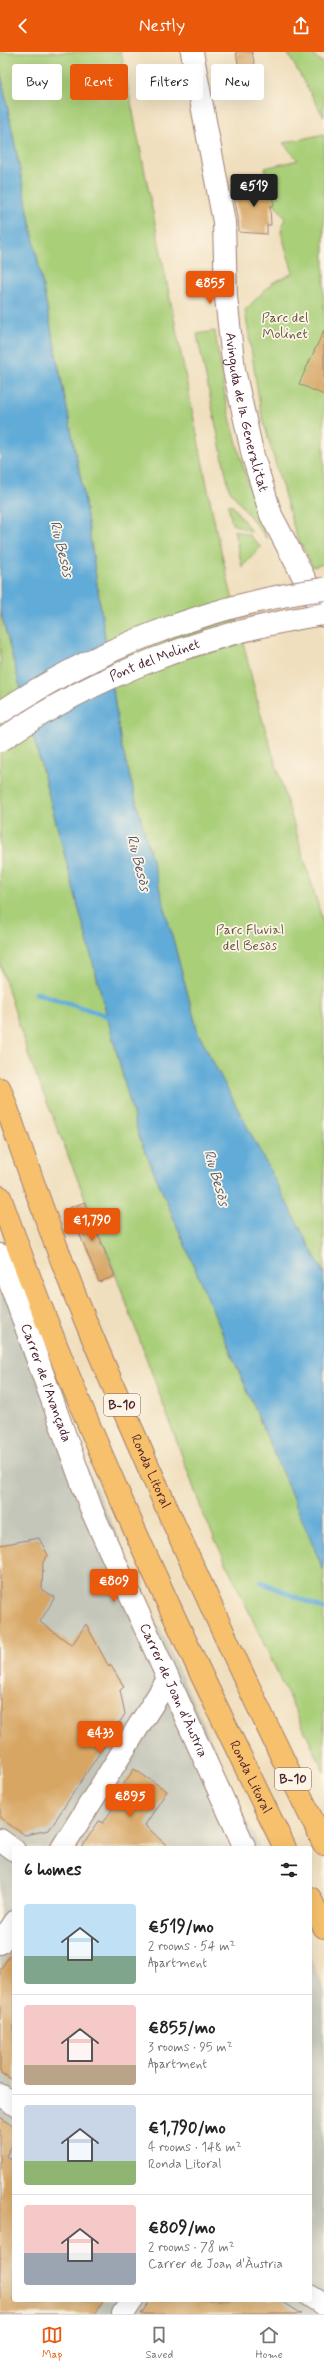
<!DOCTYPE html>
<html lang="en">
<head>
<meta charset="utf-8">
<style>
	body { margin:0; font-family:Mynerve,sans-serif; background:#f2f2f2; color:#222; height:100vh; display:flex; flex-direction:column; font-size:15px; white-space:nowrap }
	* { box-sizing:border-box; margin:0 }
	p { font-size:13px; color:#767676 }
	.icon { flex:none; width:22px; height:22px; fill:none; stroke:currentColor; stroke-width:2; stroke-linecap:round; stroke-linejoin:round }
	.map { position:relative; flex:1; overflow:hidden }
	.details { position:absolute; left:12px; top:1794px; width:300px; height:456px; display:flex; flex-direction:column; background:#fff; border-radius:4px; box-shadow:0 4px 16px #0002 }
	.details>* { flex:none }
	.banner { position:absolute; left:12px; top:12px; width:300px; height:36px; display:flex; gap:8px }
	.price { position:absolute; translate:-50% -34px; padding:0 9px; border-radius:4px; background:#ea580c; color:#fff; font-size:13px; line-height:26px; filter:drop-shadow(0 1px 2px #0008) }
	.price::after { content:''; position:absolute; left:50%; top:24px; width:12px; height:9px; margin-left:-6px; background:inherit; clip-path:polygon(0 0,100% 0,50% 100%) }
	.price.active { background:#222; color:#fff }
	ul { padding:0; list-style:none }
	li { display:flex; align-items:center; gap:12px; height:100px; padding:0 12px }
	li+li { border-top:1px solid #e0e0e0 }
	li span { display:grid; place-items:center; flex:none; width:112px; height:80px; border-radius:4px; color:#555 }
	li>.icon { margin-inline-start:auto }
	span .icon { width:48px; height:48px; fill:#fffc; stroke-width:1 }
	li b { font-size:17px }
	h2 { display:flex; justify-content:space-between; align-items:center; height:48px; padding:0 12px; font-size:17px }
	.tag { padding:0 14px; border-radius:4px; background:#fff; box-shadow:0 4px 16px #0002; font-size:14px; line-height:36px }
	.tag.active { background:#ea580c; color:#fff }
	header { display:flex; justify-content:space-between; align-items:center; height:52px; padding:0 12px; background:#ea580c; color:#fff; font-size:18px; font-weight:600 }
	.tabs { display:flex; justify-content:space-around; align-items:center; height:56px; border-top:1px solid #e0e0e0; background:#fff; font-size:11px; color:#767676 }
	.tabs a { display:grid; justify-items:center; gap:2px }
	.tabs .active { color:#ea580c }
	.map>svg:first-child { display:block }
	.industrial { fill:#c3c6b9 }
	.green { fill:#a9cf79; stroke:#7a7752 }
	.water { fill:#60abd8; stroke:#556582 }
	.lines { fill:none; stroke-linecap:round; stroke-linejoin:round }
	.stream { stroke:#60abd8; stroke-width:5 }
	.building { fill:#d7a663 }
	.minor-casing { stroke:#9d7f74; stroke-width:24 }
	.highway-casing { stroke:#9d7f74; stroke-width:24 }
	.minor { stroke:#fff; stroke-width:22 }
	.highway { stroke:#f7c06c; stroke-width:22 }
	.minor-bridge-casing { stroke:#9d7f74; stroke-width:24; stroke-linecap:butt }
	.minor-bridge { stroke:#fff; stroke-width:22 }
	.labels { text-anchor:middle; dominant-baseline:central; stroke-width:3.5; stroke-linejoin:round; paint-order:stroke }
	.shield { fill:#fcf5e5; stroke:#7f5f63; stroke-width:1 }
	.shield-label { font-size:13px; font-weight:bold; fill:#4a1f2b }
	.park-label { font-size:14px; fill:#665442; stroke:#fcf5e5 }
	.street-label { font-size:14px; fill:#4a1f2b; stroke:#fcf5e5 }
	.water-label { font-size:15px; font-style:italic; fill:#535770; stroke:#fcf5e5 }
</style>
</head>
<body>
<header><svg class="icon" aria-label="back" viewBox="0 0 24 24"><path d="M15 5l-7 7 7 7"/></svg>Nestly<svg class="icon" aria-label="share" viewBox="0 0 24 24"><path d="M12 15V3M7 8l5-5 5 5M5 13v7h14v-7"/></svg></header>
<div class="map">
<svg width="324" height="2262" viewBox="0 0 324 2262">
	<rect width="100%" height="100%" fill="#fcf5e5"/>
	<filter id="ink" filterUnits="userSpaceOnUse"><feTurbulence type="fractalNoise" baseFrequency=".025" numOctaves="2"/><feDisplacementMap in="SourceGraphic" scale="8" xChannelSelector="R" yChannelSelector="G"/><feConvolveMatrix kernelMatrix="1 2 1 2 8 2 1 2 1" color-interpolation-filters="sRGB"/></filter>
	<filter id="wash" filterUnits="userSpaceOnUse"><feTurbulence type="fractalNoise" baseFrequency=".012" numOctaves="4" result="noise"/><feDisplacementMap in="SourceGraphic" scale="16" xChannelSelector="R" yChannelSelector="G"/><feGaussianBlur stdDeviation="0.9" result="paint"/><feColorMatrix in="noise" values="0 0 0 0 0 0 0 0 0 0 0 0 0 0 0 0 0 1.4 0 .05"/><feComposite in="paint" operator="in"/></filter>
	<g filter="url(#wash)">
		<rect width="100%" height="100%" fill="#f0dfbe"/>
		<polygon class="industrial" points="0,1210 21,1271 260,1796 14,1796 14,2248 310,2248 310,1905 324,1935 324,2262 0,2262"/>
		<g class="green">
			<polygon points="0,0 121,0 216,478 259,656 324,873 324,1222 198,981 121,692 83,438 0,17"/>
			<polygon points="287,0 310,0 324,12 324,65"/>
			<polygon points="324,82 324,512 313,515 296,483 261,361 245,258 272,231 293,221 281,180 285,165 273,150 265,116 298,108 283,91"/>
			<polygon points="215,279 226,350 246,425 267,487 229,437 197,282"/>
			<polygon points="231,452 252,480 232,472 228,453"/>
			<polygon points="234,478 249,483 261,495 242,515"/>
			<polygon points="0,558 139,1085 324,1519 324,1720 204,1464 121,1237 29,1005 0,912"/>
		</g>
		<polygon class="water" points="0,17 83,438 121,692 198,981 324,1222 324,1519 139,1085 0,558"/>
		<g class="lines">
			<g class="stream">
				<polyline points="36,941 113,966"/>
				<polyline points="261,1530 324,1557"/>
			</g>
		</g>
		<g id="blocks">
			<g class="building">
				<polygon points="236,0 252,0 256,20 240,23"/>
				<polygon points="270,133 274,154 270,154 271,173 267,173 267,182 239,180 238,165 232,134"/>
				<polygon points="324,278 324,343 299,332"/>
				<polygon points="85,1150 115,1224 99,1230 69,1156"/>
				<polygon points="39,1486 48,1503 43,1510 42,1538 55,1545 40,1570 72,1593 86,1572 109,1615 110,1612 124,1635 120,1638 125,1662 49,1778 25,1783 0,1766 0,1493"/>
				<polygon points="134,1717 167,1739 145,1773 169,1796 81,1796 99,1769 103,1771 127,1735 123,1733"/>
				<polygon points="14,1897 14,2029 0,2020 0,1918"/>
				<polygon points="0,2065 14,2074 14,2090 6,2104 14,2109 14,2248 104,2248 95,2262 0,2262"/>
				<polygon points="150,2248 280,2248 302,2262 141,2262"/>
			</g>
		</g>
	</g>
	<g filter="url(#ink)">
		<use href="#blocks" fill-opacity="0" stroke="#9d7f74" stroke-width="1"/>
		<g class="lines">
			<g class="minor-casing">
				<g id="minor">
					<path id="s1" d="M 192,0 L 224,170 L 226,245 L 234,318 L 253,404 L 271,463 L 324,564"/>
					<path id="s2" d="M 0,1203 L 92,1459 L 245,1796"/>
					<polyline points="0,1788 14,1798"/>
					<polyline points="62,1796 167,1629"/>
					<polyline points="0,1891 14,1870"/>
					<polyline points="0,2043 14,2052"/>
					<polyline points="310,2244 324,2253"/>
					<polyline points="123,2262 132,2248"/>
				</g>
			</g>
			<g class="highway-casing">
				<g id="highway">
					<path id="s3" d="M 0,1037 C 28,1115 54,1194 86,1270 C 160,1446 240,1620 324,1792"/>
					<path id="s4" d="M 0,1145 C 79,1368 181,1584 285,1796"/>
					<polyline points="310,1846 324,1875"/>
				</g>
			</g>
			<use href="#minor" class="minor"/>
			<use href="#highway" class="highway"/>
			<g class="minor-bridge-casing">
				<g id="minor-bridge">
					<path d="M 0,661 C 95,597 211,552 324,537"/>
					<path id="s5" d="M 0,689 C 96,622 209,580 324,562"/>
				</g>
			</g>
			<use href="#minor-bridge" class="minor-bridge"/>
		</g>
	</g>
	<g class="labels">
		<g class="shield">
			<rect x="104" y="1342" width="36" height="22" rx="3"/>
			<rect x="275" y="1716" width="36" height="22" rx="3"/>
		</g>
		<g class="shield-label">
			<text x="122" y="1353">B-10</text>
			<text x="293" y="1727">B-10</text>
		</g>
		<g class="park-label">
			<text x="285" y="266">Parc del<tspan x="285" dy="16">Molinet</tspan></text>
			<text x="250" y="878">Parc Fluvial<tspan x="250" dy="16">del Besòs</tspan></text>
		</g>
		<g class="street-label">
			<text stroke="none"><textPath href="#s1" startOffset="365">Avinguda de la Generalitat</textPath></text>
			<text stroke="none"><textPath href="#s5" startOffset="175">Pont del Molinet</textPath></text>
			<text stroke="none"><textPath href="#s2" startOffset="136">Carrer de l'Avançada</textPath></text>
			<text stroke="none"><textPath href="#s3" startOffset="411">Ronda Litoral</textPath></text>
			<text stroke="none"><textPath href="#s2" startOffset="469">Carrer de Joan d'Àustria</textPath></text>
			<text stroke="none"><textPath href="#s4" startOffset="632">Ronda Litoral</textPath></text>
		</g>
		<g class="water-label">
			<text transform="translate(61 497) rotate(76)">Riu Besòs</text>
			<text transform="translate(138 811) rotate(76)">Riu Besòs</text>
			<text transform="translate(216 1126) rotate(74)">Riu Besòs</text>
		</g>
	</g>
</svg>
<b class="price active" style="left:254px;top:156px">€519</b>
<b class="price" style="left:210px;top:253px">€855</b>
<b class="price" style="left:92px;top:1190px">€1,790</b>
<b class="price" style="left:114px;top:1551px">€809</b>
<b class="price" style="left:100px;top:1703px">€433</b>
<b class="price" style="left:130px;top:1766px">€895</b>
<div class="banner">
<a class="tag">Buy</a>
<a class="tag active">Rent</a>
<a class="tag">Filters</a>
<a class="tag">New</a>
</div>
<section class="details">
<h2>6 homes<svg class="icon" aria-label="filters" viewBox="0 0 24 24"><path d="M4 7h16M4 17h16"/><circle cx="9" cy="7" r="2"/><circle cx="15" cy="17" r="2"/></svg></h2>
<ul>
<li><span style="background:linear-gradient(#bfe0f5 65%,#7fa58c 0)"><svg class="icon" aria-label="home" viewBox="0 0 24 24"><path d="M3 11l9-7 9 7M6 9v11h12V9"/></svg></span><div><b>€519/mo</b><p>2 rooms · 54 m²</p><p>Apartment</p></div></li>
<li><span style="background:linear-gradient(#f6c9c9 75%,#b9a48a 0)"><svg class="icon" aria-label="home" viewBox="0 0 24 24"><path d="M3 11l9-7 9 7M6 9v11h12V9"/></svg></span><div><b>€855/mo</b><p>3 rooms · 95 m²</p><p>Apartment</p></div></li>
<li><span style="background:linear-gradient(#c9d6e8 70%,#8fb573 0)"><svg class="icon" aria-label="home" viewBox="0 0 24 24"><path d="M3 11l9-7 9 7M6 9v11h12V9"/></svg></span><div><b>€1,790/mo</b><p>4 rooms · 148 m²</p><p>Ronda Litoral</p></div></li>
<li><span style="background:linear-gradient(#f6c9c9 60%,#9aa5b1 0)"><svg class="icon" aria-label="home" viewBox="0 0 24 24"><path d="M3 11l9-7 9 7M6 9v11h12V9"/></svg></span><div><b>€809/mo</b><p>2 rooms · 78 m²</p><p>Carrer de Joan d'Àustria</p></div></li>
</ul>
</section>
</div>
<nav class="tabs">
<a class="active"><svg class="icon" aria-label="map" viewBox="0 0 24 24"><path d="M3 6l6-2 6 2 6-2v14l-6 2-6-2-6 2zM9 4v14M15 6v14"/></svg>Map</a>
<a><svg class="icon" aria-label="saved" viewBox="0 0 24 24"><path d="M7 4h10v16l-5-4-5 4z"/></svg>Saved</a>
<a><svg class="icon" aria-label="home" viewBox="0 0 24 24"><path d="M3 11l9-7 9 7M6 9v11h12V9"/></svg>Home</a>
</nav>
</body>
</html>
